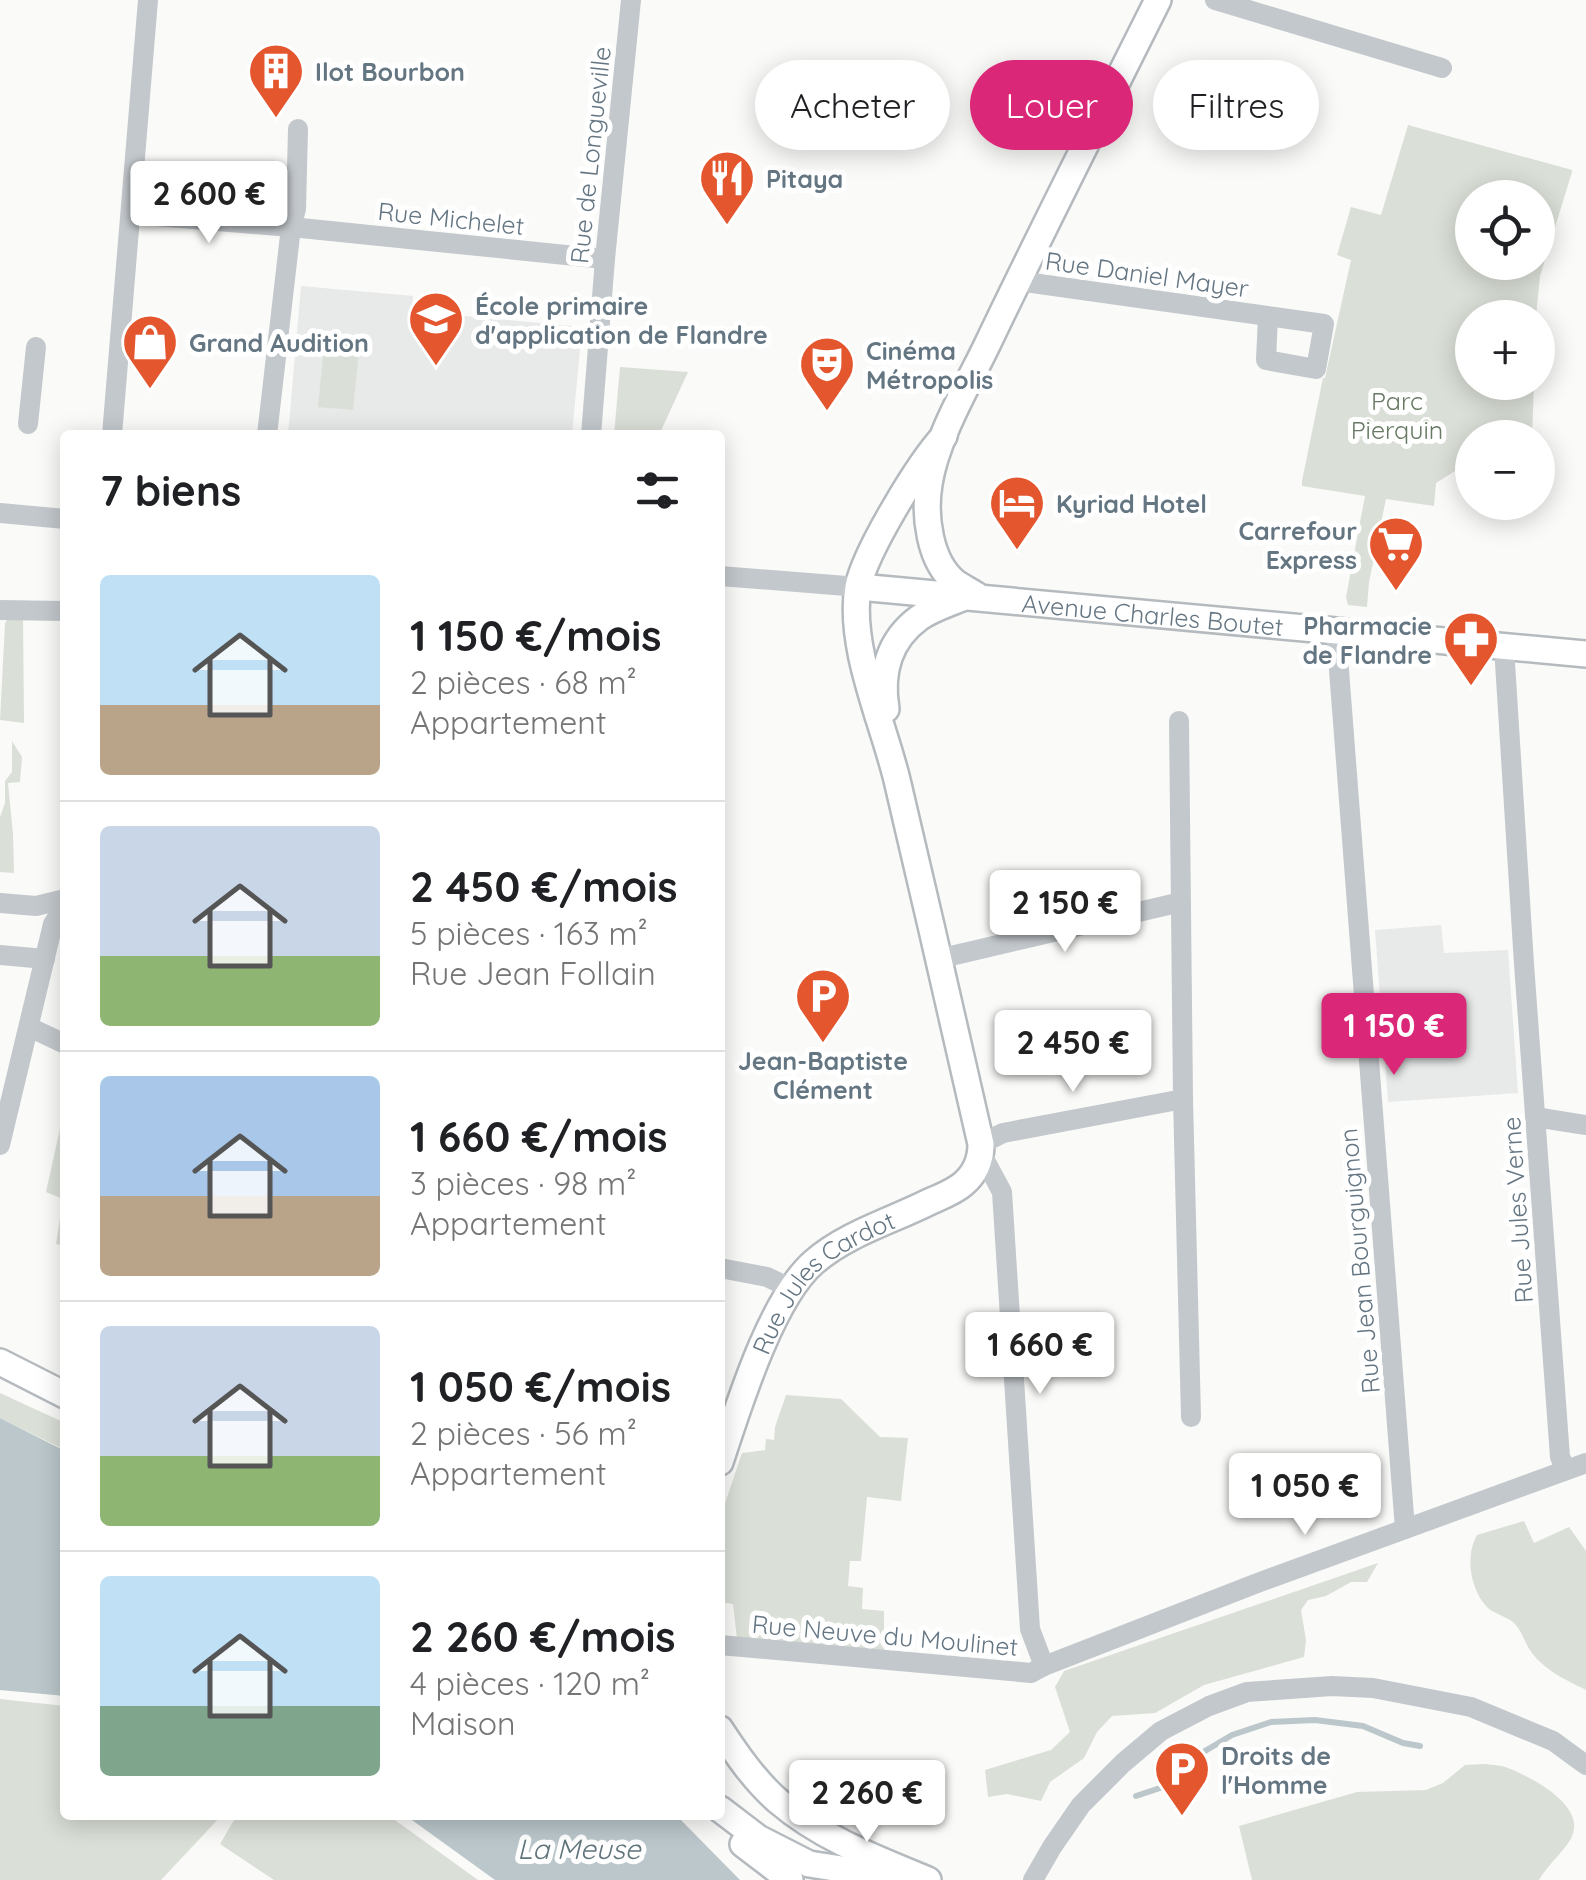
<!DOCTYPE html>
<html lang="fr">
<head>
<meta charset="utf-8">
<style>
	body { margin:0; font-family:Quicksand,sans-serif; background:#f2f2f2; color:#202124; height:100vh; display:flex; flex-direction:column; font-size:38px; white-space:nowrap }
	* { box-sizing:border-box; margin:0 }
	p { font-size:32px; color:#757577 }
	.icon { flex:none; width:55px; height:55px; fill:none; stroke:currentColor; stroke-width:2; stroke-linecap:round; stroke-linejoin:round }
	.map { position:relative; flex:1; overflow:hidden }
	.details { position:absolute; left:60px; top:430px; width:665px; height:1390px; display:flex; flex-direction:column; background:#fff; border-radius:10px; box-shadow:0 5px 25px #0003 }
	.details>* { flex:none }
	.top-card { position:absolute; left:755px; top:60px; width:680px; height:90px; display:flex; gap:20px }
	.fabs { position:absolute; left:1455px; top:180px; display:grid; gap:20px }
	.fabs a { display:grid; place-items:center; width:100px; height:100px; border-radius:50%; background:#fff; box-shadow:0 5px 25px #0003; font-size:50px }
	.price { position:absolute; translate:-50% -85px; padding:0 22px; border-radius:10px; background:#fff; color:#222; font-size:32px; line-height:65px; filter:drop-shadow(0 2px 5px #0008) }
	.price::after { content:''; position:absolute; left:50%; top:60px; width:30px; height:22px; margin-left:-15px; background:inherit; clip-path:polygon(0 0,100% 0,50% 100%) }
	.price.on { background:#db2777; color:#fff }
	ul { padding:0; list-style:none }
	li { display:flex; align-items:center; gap:30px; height:250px; padding:0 40px }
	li+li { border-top:2px solid #e0e0e0 }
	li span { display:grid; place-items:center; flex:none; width:280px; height:200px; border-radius:10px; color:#555 }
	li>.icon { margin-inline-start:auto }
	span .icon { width:120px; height:120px; fill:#fffc; stroke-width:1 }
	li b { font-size:42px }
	h2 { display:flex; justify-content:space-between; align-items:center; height:120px; padding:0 40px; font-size:42px }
	.pill { padding:0 35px; border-radius:45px; background:#fff; box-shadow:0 5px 25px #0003; font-size:35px; line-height:90px }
	.pill.on { background:#db2777; color:#fff }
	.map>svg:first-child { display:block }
	.built { fill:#e8e9e9 }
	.green { fill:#dadfd7; fill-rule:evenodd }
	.water { fill:#bbc7cb }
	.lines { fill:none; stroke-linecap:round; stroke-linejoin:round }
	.stream { stroke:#bbc7cb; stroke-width:6 }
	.major-casing { stroke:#b5babe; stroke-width:30 }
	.minor { stroke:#c3c8cc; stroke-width:20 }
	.major { stroke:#fff; stroke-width:25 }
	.labels { text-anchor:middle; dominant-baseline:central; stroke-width:10; stroke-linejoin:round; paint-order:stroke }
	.poi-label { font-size:25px; font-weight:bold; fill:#657683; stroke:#fff; text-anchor:start }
	.street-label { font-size:25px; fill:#657683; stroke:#fff }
	.park-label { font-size:25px; fill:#687a64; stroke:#fff }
	.water-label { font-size:28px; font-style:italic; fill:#60757c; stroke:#fff }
</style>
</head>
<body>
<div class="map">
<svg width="1586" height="1880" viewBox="0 0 1586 1880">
	<rect width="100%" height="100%" fill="#fafaf8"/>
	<g class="built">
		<polygon points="301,286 413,296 412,311 582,327 572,435 288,435"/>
		<polygon points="1441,925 1444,953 1508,950 1518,1093 1388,1102 1375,930"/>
	</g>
	<g class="green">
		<path d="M 1408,125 L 1572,170 L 1572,172 L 1540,276 L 1536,317 L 1472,318 L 1472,382 L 1534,383 L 1532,437 L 1472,438 L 1472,447 L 1469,447 L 1455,471 L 1436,483 L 1434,506 L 1386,499 L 1369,582 L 1367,607 L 1348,605 L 1346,597 L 1365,496 L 1302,486 L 1302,481 L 1323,378 L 1325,378 L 1351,260 L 1337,255 L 1351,207 L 1381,215 ZM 1472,198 L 1538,198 L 1538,262 L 1472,262 Z"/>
		<polygon points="325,337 360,340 353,410 318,407"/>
		<polygon points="620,367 688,372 659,435 614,435"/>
		<polygon points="23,618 24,723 0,720 5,624 7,619"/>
		<polygon points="12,741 22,757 20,782 8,783 13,834 14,873 0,872 0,817 5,803 5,781 12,772"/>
		<polygon points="65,1106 65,1246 56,1244 63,1199 46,1192"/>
		<polygon points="0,1393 65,1423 65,1450 0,1418"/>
		<polygon points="786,1395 841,1399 880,1437 908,1438 901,1501 867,1497 861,1561 850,1561 848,1586 863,1588 862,1609 884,1611 884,1654 737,1639 733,1604 720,1602 720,1518 742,1453 765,1450 766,1439 774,1440 775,1427"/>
		<path d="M 1524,1521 L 1534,1543 L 1569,1527 L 1586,1551 L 1586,1690 C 1566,1680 1542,1669 1530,1650 C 1524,1641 1522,1631 1514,1623 C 1506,1616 1494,1614 1487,1607 C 1470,1589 1465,1556 1477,1535 Z"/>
		<polygon points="1378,1563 1367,1582 1351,1582 1326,1596 1308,1600 1301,1610 1306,1640 1304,1657 1204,1685 1155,1713 1112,1716 1097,1732 1084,1758 1050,1782 1041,1801 1007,1794 988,1797 985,1770 1051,1750 1070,1732 1055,1687 1064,1671"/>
		<polygon points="0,1699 65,1706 65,1815 222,1815 161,1880 0,1880"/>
		<path d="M 1485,1764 C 1492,1765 1501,1765 1508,1768 C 1531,1777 1586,1805 1572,1836 C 1568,1847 1547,1866 1539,1880 L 1252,1880 L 1239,1826 L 1357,1792 L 1426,1790 L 1443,1783 L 1465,1765 Z"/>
		<polygon points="237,1815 388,1815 478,1880 274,1880 220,1844"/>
	</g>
	<g class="water">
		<polygon points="0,1418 65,1451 65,1696 0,1690"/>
		<polygon points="405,1815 676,1815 740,1880 495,1880"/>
	</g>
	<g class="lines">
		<polyline class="stream" points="1136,1796 1181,1781 1205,1751 1232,1735 1271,1722 1315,1720 1363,1726 1403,1743 1420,1746"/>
		<g class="major-casing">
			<g id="major">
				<path id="s1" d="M 859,587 L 1586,654"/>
				<path d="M 976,595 C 970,591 962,587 956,583 C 929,562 924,515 929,484 C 936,438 968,385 988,343 C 1043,228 1101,114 1158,0"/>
				<path d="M 886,709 C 880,673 889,640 919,618 C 931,609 948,604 962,598"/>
				<polyline points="0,1362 65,1395"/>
				<path id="s2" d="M 720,1462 C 738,1408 771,1299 814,1262 C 846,1234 891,1221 929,1202 C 940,1197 954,1192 963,1184 C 975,1174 981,1160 981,1144 C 953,1023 926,901 897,780 C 883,722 848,647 858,587 C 865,552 919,463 944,436"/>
				<path d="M 720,1729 C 737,1755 755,1781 778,1801 C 821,1838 877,1859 928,1880"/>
				<polyline points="720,1809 758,1838 809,1864 894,1877"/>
				<polyline points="743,1844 790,1880"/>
			</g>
		</g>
		<g class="minor">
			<polyline points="1215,0 1442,68"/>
			<polyline points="131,214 291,227 605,259"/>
			<polyline points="1018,281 1324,324 1316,369 1266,360 1268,316"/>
			<polyline points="28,424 36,347"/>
			<polyline points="112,435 148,0"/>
			<polyline points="267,435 291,227 296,209 298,129"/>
			<polyline points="591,435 605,259 631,0"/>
			<polyline points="0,513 65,519"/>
			<polyline points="720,576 859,587"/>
			<polyline points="0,610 65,611"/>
			<polyline points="1336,631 1405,1529"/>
			<polyline points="1504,647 1524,964 1560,1457 1566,1470"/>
			<polyline points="1179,721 1183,1099 1191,1417"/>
			<polyline points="0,903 36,906 65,899"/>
			<polyline points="0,955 45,959"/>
			<polyline points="938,959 1181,902"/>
			<polyline points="29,1027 65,1044"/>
			<polyline points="1535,1117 1586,1125"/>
			<polyline points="981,1144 1003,1133 1183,1099"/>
			<polyline points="0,1145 53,924 65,906"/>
			<polyline points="981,1153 1002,1192 1030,1629 1044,1666"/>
			<polyline points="720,1268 767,1277 792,1289"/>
			<polyline points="720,1645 1031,1673 1044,1666 1260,1582 1586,1463"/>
			<polyline points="1033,1880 1052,1847 1081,1805 1123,1763 1161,1731 1209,1706 1247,1692 1332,1686 1373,1688 1471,1707 1553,1741 1586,1765"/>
		</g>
		<use href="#major" class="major"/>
	</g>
	<defs>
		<g id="building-pin" transform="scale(2.875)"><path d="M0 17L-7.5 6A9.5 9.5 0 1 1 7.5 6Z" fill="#e4572e" stroke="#fff"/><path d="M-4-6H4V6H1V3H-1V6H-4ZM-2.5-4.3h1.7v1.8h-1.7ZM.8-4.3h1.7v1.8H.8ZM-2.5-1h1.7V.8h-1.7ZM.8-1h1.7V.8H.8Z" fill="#fff"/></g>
		<g id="restaurant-pin" transform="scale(2.875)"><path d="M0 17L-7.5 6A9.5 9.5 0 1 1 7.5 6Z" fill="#e4572e" stroke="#fff"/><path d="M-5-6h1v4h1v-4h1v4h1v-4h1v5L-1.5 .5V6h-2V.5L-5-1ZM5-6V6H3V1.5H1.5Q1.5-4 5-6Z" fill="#fff"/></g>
		<g id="school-pin" transform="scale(2.875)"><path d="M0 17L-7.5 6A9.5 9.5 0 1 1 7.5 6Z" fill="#e4572e" stroke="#fff"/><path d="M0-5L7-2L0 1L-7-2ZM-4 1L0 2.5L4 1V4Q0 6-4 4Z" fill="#fff"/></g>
		<g id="shop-pin" transform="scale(2.875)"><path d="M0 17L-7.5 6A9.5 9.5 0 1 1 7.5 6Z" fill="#e4572e" stroke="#fff"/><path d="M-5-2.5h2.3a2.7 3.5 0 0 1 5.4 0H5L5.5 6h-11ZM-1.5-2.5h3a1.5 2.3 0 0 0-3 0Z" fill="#fff"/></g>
		<g id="theatre-pin" transform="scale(2.875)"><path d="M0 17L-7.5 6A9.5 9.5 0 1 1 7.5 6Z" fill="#e4572e" stroke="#fff"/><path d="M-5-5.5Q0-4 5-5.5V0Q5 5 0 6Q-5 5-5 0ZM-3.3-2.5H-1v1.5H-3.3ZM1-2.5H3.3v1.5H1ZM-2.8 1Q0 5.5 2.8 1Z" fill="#fff"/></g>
		<g id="hotel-pin" transform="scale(2.875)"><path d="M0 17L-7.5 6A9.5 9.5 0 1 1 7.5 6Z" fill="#e4572e" stroke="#fff"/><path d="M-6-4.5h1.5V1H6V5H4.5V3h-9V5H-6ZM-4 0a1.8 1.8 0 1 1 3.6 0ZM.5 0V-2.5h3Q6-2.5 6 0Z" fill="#fff"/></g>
		<g id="supermarket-pin" transform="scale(2.875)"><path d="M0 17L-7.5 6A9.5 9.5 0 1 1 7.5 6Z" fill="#e4572e" stroke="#fff"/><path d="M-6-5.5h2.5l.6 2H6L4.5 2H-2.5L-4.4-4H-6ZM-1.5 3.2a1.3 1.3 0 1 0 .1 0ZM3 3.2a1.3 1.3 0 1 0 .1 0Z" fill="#fff"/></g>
		<g id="pharmacy-pin" transform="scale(2.875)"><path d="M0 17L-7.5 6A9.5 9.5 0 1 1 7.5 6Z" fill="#e4572e" stroke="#fff"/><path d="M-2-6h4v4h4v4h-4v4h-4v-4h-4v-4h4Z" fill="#fff"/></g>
		<g id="parking-pin" transform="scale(2.875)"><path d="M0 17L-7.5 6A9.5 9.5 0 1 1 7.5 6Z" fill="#e4572e" stroke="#fff"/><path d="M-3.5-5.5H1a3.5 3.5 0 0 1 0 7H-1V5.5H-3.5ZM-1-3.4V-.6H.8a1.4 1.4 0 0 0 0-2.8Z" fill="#fff"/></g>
	</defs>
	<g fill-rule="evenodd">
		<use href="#building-pin" x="276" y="71"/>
		<use href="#restaurant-pin" x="727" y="178"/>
		<use href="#school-pin" x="436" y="319"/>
		<use href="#shop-pin" x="150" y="342"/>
		<use href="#theatre-pin" x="827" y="364"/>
		<use href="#hotel-pin" x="1017" y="503"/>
		<use href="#supermarket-pin" x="1396" y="544"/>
		<use href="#pharmacy-pin" x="1471" y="639"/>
		<use href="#parking-pin" x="823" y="996"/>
		<use href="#parking-pin" x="1182" y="1769"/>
	</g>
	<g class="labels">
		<g class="poi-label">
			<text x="315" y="71">Ilot Bourbon</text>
			<text x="766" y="178">Pitaya</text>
			<text x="475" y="305">École primaire<tspan x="475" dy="29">d'application de Flandre</tspan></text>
			<text x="189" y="342">Grand Audition</text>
			<text x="866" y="350">Cinéma<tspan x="866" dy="29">Métropolis</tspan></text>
			<text x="1056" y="503">Kyriad Hotel</text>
			<text x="1357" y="530" text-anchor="end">Carrefour<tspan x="1357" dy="29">Express</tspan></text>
			<text x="1432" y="625" text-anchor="end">Pharmacie<tspan x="1432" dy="29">de Flandre</tspan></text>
			<text x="823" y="1060" text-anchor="middle">Jean-Baptiste<tspan x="823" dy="29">Clément</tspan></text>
			<text x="1221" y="1755">Droits de<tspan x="1221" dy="29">l'Homme</tspan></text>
		</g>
		<g class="street-label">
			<text transform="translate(590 155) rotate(-84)">Rue de Longueville</text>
			<text transform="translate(451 218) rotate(6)">Rue Michelet</text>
			<text transform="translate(1147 274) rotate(8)">Rue Daniel Mayer</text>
			<text stroke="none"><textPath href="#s1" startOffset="295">Avenue Charles Boutet</textPath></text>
			<text transform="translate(1517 1210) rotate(-94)">Rue Jules Verne</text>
			<text transform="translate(1359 1261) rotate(-95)">Rue Jean Bourguignon</text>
			<text stroke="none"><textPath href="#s2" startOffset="215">Rue Jules Cardot</textPath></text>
			<text transform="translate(885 1635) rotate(5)">Rue Neuve du Moulinet</text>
		</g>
		<g class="park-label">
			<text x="1397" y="400">Parc<tspan x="1397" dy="29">Pierquin</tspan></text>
		</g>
		<g class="water-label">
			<text x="579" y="1848">La Meuse</text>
		</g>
	</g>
</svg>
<div class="fabs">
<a><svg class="icon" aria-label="locate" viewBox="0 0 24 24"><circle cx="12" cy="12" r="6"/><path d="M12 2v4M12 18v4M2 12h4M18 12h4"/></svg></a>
<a>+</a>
<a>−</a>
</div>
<b class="price" style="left:209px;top:246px">2 600 €</b>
<b class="price" style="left:1065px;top:955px">2 150 €</b>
<b class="price on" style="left:1394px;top:1078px">1 150 €</b>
<b class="price" style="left:1073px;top:1095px">2 450 €</b>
<b class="price" style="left:1040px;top:1397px">1 660 €</b>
<b class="price" style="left:1305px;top:1538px">1 050 €</b>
<b class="price" style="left:867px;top:1845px">2 260 €</b>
<div class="top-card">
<a class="pill">Acheter</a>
<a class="pill on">Louer</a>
<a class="pill">Filtres</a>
</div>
<section class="details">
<h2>7 biens<svg class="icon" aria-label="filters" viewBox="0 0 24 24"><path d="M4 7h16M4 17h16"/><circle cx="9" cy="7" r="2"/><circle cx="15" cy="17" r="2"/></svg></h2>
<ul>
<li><span style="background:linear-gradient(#bfe0f5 65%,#b9a48a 0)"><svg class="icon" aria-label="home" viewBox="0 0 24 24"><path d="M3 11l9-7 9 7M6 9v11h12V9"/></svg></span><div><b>1 150 €/mois</b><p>2 pièces · 68 m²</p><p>Appartement</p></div></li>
<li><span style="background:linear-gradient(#c9d6e8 65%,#8fb573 0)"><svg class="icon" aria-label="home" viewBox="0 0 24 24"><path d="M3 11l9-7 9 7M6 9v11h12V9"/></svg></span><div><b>2 450 €/mois</b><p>5 pièces · 163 m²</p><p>Rue Jean Follain</p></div></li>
<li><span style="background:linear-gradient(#a9c7e8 60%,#b9a48a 0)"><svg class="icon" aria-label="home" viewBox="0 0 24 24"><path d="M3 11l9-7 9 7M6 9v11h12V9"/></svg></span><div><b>1 660 €/mois</b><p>3 pièces · 98 m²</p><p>Appartement</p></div></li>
<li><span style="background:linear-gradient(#c9d6e8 65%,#8fb573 0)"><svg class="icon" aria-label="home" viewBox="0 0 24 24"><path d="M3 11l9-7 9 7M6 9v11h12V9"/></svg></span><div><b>1 050 €/mois</b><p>2 pièces · 56 m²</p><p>Appartement</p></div></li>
<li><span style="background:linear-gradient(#bfe0f5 65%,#7fa58c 0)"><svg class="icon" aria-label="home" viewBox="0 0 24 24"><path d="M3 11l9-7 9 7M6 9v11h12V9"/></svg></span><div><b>2 260 €/mois</b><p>4 pièces · 120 m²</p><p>Maison</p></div></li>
</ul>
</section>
</div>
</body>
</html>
